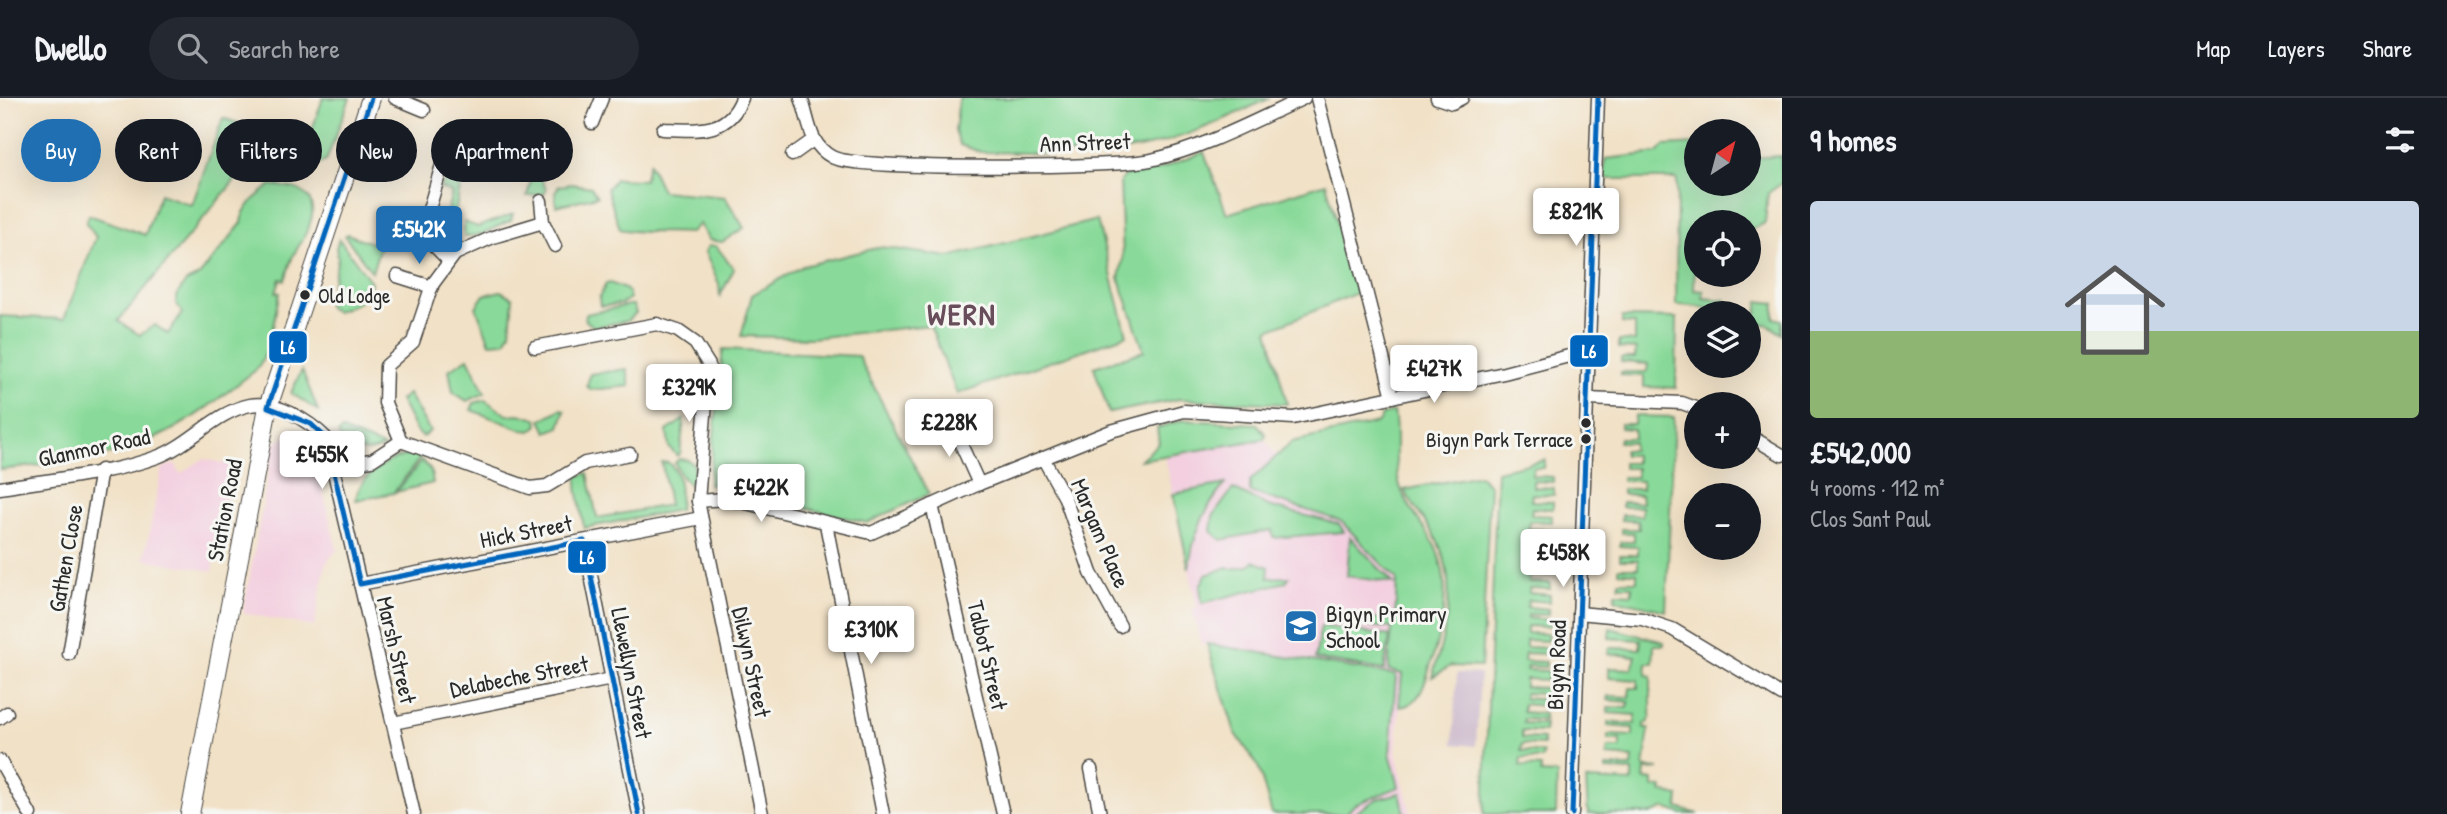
<!DOCTYPE html>
<html lang="en">
<head>
<meta charset="utf-8">
<style>
	body { margin:0; font-family:"Patrick Hand",sans-serif; background:#242831; color:#f1f3f6; height:100vh; display:flex; flex-direction:column; font-size:26px; white-space:nowrap }
	* { box-sizing:border-box; margin:0 }
	p { font-size:23px; color:#9ea1a6 }
	.icon { flex:none; width:38px; height:38px; fill:none; stroke:currentColor; stroke-width:2; stroke-linecap:round; stroke-linejoin:round }
	.map { position:relative; flex:1; overflow:hidden }
	.side { display:flex; flex-direction:column; background:#171b24; width:665px }
	.side>* { flex:none }
	.guide { position:absolute; left:21px; top:21px; width:665px; height:63px; display:flex; gap:14px }
	.needle { width:46px; rotate:36deg }
	.fabs { position:absolute; left:1684px; top:21px; display:grid; gap:14px }
	.fabs a { display:grid; place-items:center; width:77px; height:77px; border-radius:50%; background:#171b24; box-shadow:0 7px 28px #0002; font-size:35px }
	.price { position:absolute; translate:-50% -60px; padding:0 16px; border-radius:7px; background:#fff; color:#222; font-size:23px; line-height:46px; filter:drop-shadow(0 2px 4px #0008) }
	.price::after { content:''; position:absolute; left:50%; top:42px; width:21px; height:16px; margin-left:-10px; background:inherit; clip-path:polygon(0 0,100% 0,50% 100%) }
	.price.selected { background:#1f6fb2; color:#fff }
	ul { padding:0; list-style:none }
	li { display:grid; align-content:center; gap:14px; height:371px; padding:0 28px }
	li span { display:grid; place-items:center; height:217px; border-radius:7px; color:#555 }
	li>.icon { margin-inline-start:auto }
	span .icon { width:126px; height:126px; fill:#fffc; stroke-width:1 }
	li b { font-size:30px }
	h2 { display:flex; justify-content:space-between; align-items:center; height:84px; padding:0 28px; font-size:30px }
	.tag { padding:0 24px; border-radius:32px; background:#171b24; box-shadow:0 7px 28px #0002; font-size:24px; line-height:63px }
	.tag.selected { background:#1f6fb2; color:#fff }
	header { display:flex; align-items:center; gap:42px; box-sizing:border-box; height:98px; padding:0 35px; background:#171b24; border-bottom:2px solid #363941 }
	header strong { font-size:33px }
	nav { display:flex; gap:38px; margin-inline-start:auto; font-size:24px }
	.search { width:490px; height:63px; background:#242831; display:flex; align-items:center; gap:18px; box-sizing:border-box; padding:0 24px; border-radius:38px; color:#9ea1a6; font-size:26px }
	main { display:flex; flex:1; min-height:0 }
	.map>svg:first-child { display:block }
	.built { fill:#f3cfdf }
	.industrial { fill:#cfbdce }
	.green { fill:#89da9a; stroke:#5a8262; stroke-width:2 }
	.lines { fill:none; stroke-linecap:round; stroke-linejoin:round }
	.street-casing { stroke:#494642; stroke-width:15 }
	.secondary-casing { stroke:#494642; stroke-width:20 }
	.street { stroke:#fff; stroke-width:12 }
	.secondary { stroke:#fff; stroke-width:18 }
	.bus-1-casing { stroke:#f6f6f2; stroke-width:10 }
	.bus-1 { stroke:#0065bd; stroke-width:5 }
	.bus-dot { fill:#2b2b2b; stroke:#f6f6f2; stroke-width:2.5 }
	.labels { text-anchor:middle; dominant-baseline:central; stroke-width:6; stroke-linejoin:round; paint-order:stroke }
	.bus-label { font-size:21px; fill:#2b2b2b; stroke:#f6f6f2; text-anchor:start }
	.street-label { font-size:23px; fill:#2b2b2b; stroke:#f6f6f2 }
	.poi-label { font-size:23px; fill:#2b2b2b; stroke:#f6f6f2; text-anchor:start }
	.district-label { font-size:30px; font-weight:bold; letter-spacing:2px; fill:#684d5b; stroke:#f6f6f2 }
	.line-badge { stroke:#f6f6f2; stroke-width:2.5 }
	.badge-label { font-size:19px; text-anchor:middle; font-weight:bold; fill:#fff }
</style>
</head>
<body>
<header>
<strong>Dwello</strong>
<div class="search"><svg class="icon" aria-label="search" viewBox="0 0 24 24"><circle cx="10" cy="10" r="6"/><path d="M15 15l6 6"/></svg>Search here</div>
<nav><a>Map</a><a>Layers</a><a>Share</a></nav>
</header>
<main>
<div class="map">
<svg width="1782" height="716" viewBox="0 0 1782 716">
	<rect width="100%" height="100%" fill="#f6f6f2"/>
	<filter id="ink" filterUnits="userSpaceOnUse"><feTurbulence type="fractalNoise" baseFrequency=".0143" numOctaves="2"/><feDisplacementMap in="SourceGraphic" scale="14" xChannelSelector="R" yChannelSelector="G"/><feConvolveMatrix kernelMatrix="1 2 1 2 8 2 1 2 1" color-interpolation-filters="sRGB"/></filter>
	<filter id="wash" filterUnits="userSpaceOnUse"><feTurbulence type="fractalNoise" baseFrequency=".00686" numOctaves="4" result="noise"/><feDisplacementMap in="SourceGraphic" scale="28" xChannelSelector="R" yChannelSelector="G"/><feGaussianBlur stdDeviation="1.57" result="paint"/><feColorMatrix in="noise" values="0 0 0 0 0 0 0 0 0 0 0 0 0 0 0 0 0 1.4 0 .05"/><feComposite in="paint" operator="in"/></filter>
	<g filter="url(#wash)">
		<rect width="100%" height="100%" fill="#f1e1c6"/>
		<g class="built">
			<polygon points="286,339 301,339 312,347 337,452 326,465 314,529 243,515 273,350 276,344"/>
			<polygon points="1264,341 1277,358 1250,383 1330,402 1411,482 1396,654 1411,716 1272,716 1258,668 1235,634 1207,546 1201,546 1192,511 1197,509 1165,359"/>
			<polygon points="203,361 234,367 213,473 144,461 162,370 175,365 180,376"/>
		</g>
		<polygon class="industrial" points="1457,575 1480,576 1476,648 1453,646"/>
		<g class="green">
			<path d="M 323,0 L 350,0 L 326,63 L 317,67 C 285,62 276,52 245,70 L 118,223 L 140,237 L 155,227 L 168,236 L 182,215 L 176,205 L 176,198 L 186,184 L 199,178 L 242,125 L 244,114 L 254,101 L 271,87 C 280,89 292,88 299,92 C 326,107 305,138 294,156 C 290,163 288,174 285,182 L 280,181 L 276,194 L 280,195 C 272,223 274,248 256,272 C 228,293 199,318 168,334 C 115,362 57,365 0,372 L 0,218 L 64,221 L 96,139 L 86,125 L 89,117 L 145,137 L 160,96 L 192,107 L 223,20 L 306,49 Z"/>
			<path d="M 959,0 L 1270,0 C 1227,20 1185,41 1139,50 C 1089,60 1032,54 981,54 L 960,47 L 955,33 Z"/>
			<path d="M 1696,46 L 1696,86 L 1748,86 L 1748,60 L 1781,58 L 1782,85 L 1768,95 L 1765,125 L 1748,133 L 1748,124 L 1696,124 L 1694,192 L 1704,193 L 1703,200 L 1726,202 L 1725,213 L 1757,216 L 1759,203 L 1775,205 L 1774,220 L 1782,222 L 1782,236 L 1769,227 L 1748,223 L 1748,215 C 1723,215 1701,207 1676,207 L 1677,81 L 1604,81 L 1605,61 L 1658,55 L 1664,48 Z"/>
			<polygon points="1204,54 1227,116 1326,85 1357,195 1268,232 1287,306 1179,301 1109,315 1094,269 1144,253 1119,180 1123,161 1120,83 1126,77 1157,72"/>
			<path d="M 649,65 L 662,93 L 725,99 L 744,130 L 722,144 L 709,142 L 699,126 L 690,135 C 670,133 636,136 620,131 L 607,91 L 615,81 L 644,82 Z"/>
			<polygon points="533,74 540,77 546,91 544,96 527,98"/>
			<polygon points="453,80 462,81 454,120 457,121 452,141 442,143 433,136 432,121 445,121 452,95 440,90 447,81"/>
			<polygon points="571,86 591,89 597,98 556,108 555,94 559,88"/>
			<polygon points="513,116 511,122 482,136 464,139 464,124 478,129"/>
			<polygon points="1097,122 1127,237 957,296 930,227 811,240 741,238 752,197 803,168 881,149 949,159"/>
			<polygon points="347,136 380,148 372,174 345,138"/>
			<path d="M 339,141 L 371,184 C 369,203 353,207 336,214 L 327,208 L 338,161 L 336,150 Z"/>
			<polygon points="708,148 716,148 734,171 720,198 719,186 705,154"/>
			<polygon points="610,185 627,192 630,200 621,206 600,208 599,199 606,186"/>
			<polygon points="501,193 513,200 510,234 505,244 490,245 476,209 484,197"/>
			<polygon points="629,207 633,207 636,215 627,223 594,229 585,222 586,216"/>
			<polygon points="1622,219 1677,220 1676,290 1644,289 1644,278 1621,277 1621,274 1647,274 1648,266 1621,264 1621,260 1635,260 1636,251 1619,250 1619,243 1635,243 1635,226 1622,225"/>
			<polygon points="723,251 858,258 929,396 867,425 709,386"/>
			<polygon points="468,260 485,295 467,303 453,294 449,272"/>
			<polygon points="627,271 630,288 591,292 587,288 590,276"/>
			<polygon points="302,272 318,313 291,295"/>
			<polygon points="408,296 430,333 423,339 416,333 400,302"/>
			<polygon points="485,302 507,317 519,316 537,321 538,327 531,333 523,332 471,312 474,305"/>
			<polygon points="561,311 565,313 560,329 547,334 541,322"/>
			<path d="M 1394,314 C 1399,339 1392,363 1400,388 C 1406,407 1420,423 1430,439 C 1456,482 1442,531 1428,575 C 1424,589 1418,608 1399,609 L 1402,576 L 1388,572 L 1392,530 L 1342,526 L 1342,518 L 1395,522 L 1397,482 L 1341,423 L 1250,394 L 1250,383 L 1292,344 L 1378,325 L 1382,317 Z"/>
			<polygon points="1635,318 1674,319 1666,513 1615,501 1615,495 1632,496 1632,488 1619,488 1619,483 1637,483 1637,475 1619,474 1619,470 1638,470 1638,462 1620,462 1620,457 1638,457 1638,449 1620,448 1620,444 1634,444 1634,435 1621,435 1621,431 1639,431 1638,423 1621,422 1622,417 1642,418 1642,409 1622,409 1622,404 1642,405 1641,397 1622,396 1622,391 1642,391 1642,383 1622,383 1622,379 1636,379 1636,370 1623,370 1623,365 1635,365 1635,357 1624,357 1624,352 1633,352 1633,344 1619,344 1620,340 1634,340 1634,331 1620,330 1620,326 1634,326"/>
			<polygon points="684,321 680,356 677,358 669,349 667,333"/>
			<polygon points="1183,322 1257,326 1266,337 1264,341 1140,362 1159,345 1157,330"/>
			<path d="M 342,332 L 384,349 C 367,358 348,353 338,336 Z"/>
			<path d="M 416,356 L 420,360 L 393,395 L 356,402 C 358,377 393,357 416,356 Z"/>
			<polygon points="679,361 688,362 694,367 694,377 689,386 681,378 675,365"/>
			<polygon points="422,362 431,373 433,385 396,394"/>
			<polygon points="1545,362 1544,370 1533,370 1532,378 1553,379 1553,384 1533,383 1533,389 1554,390 1554,397 1532,396 1531,403 1553,404 1553,411 1532,410 1531,417 1552,418 1552,424 1530,423 1529,431 1551,432 1551,437 1532,436 1532,440 1553,441 1552,450 1530,449 1530,456 1551,458 1551,463 1530,463 1529,468 1551,470 1550,477 1530,476 1529,484 1550,485 1550,491 1529,490 1529,495 1550,497 1550,504 1528,502 1527,509 1548,511 1548,517 1528,516 1528,520 1549,522 1549,529 1527,528 1527,535 1548,536 1547,543 1526,542 1526,549 1547,550 1547,556 1525,555 1524,563 1546,564 1546,569 1527,568 1526,572 1548,573 1547,582 1525,581 1525,589 1546,590 1546,596 1525,595 1524,600 1546,602 1545,608 1523,606 1523,614 1544,616 1544,622 1524,621 1523,625 1545,626 1544,634 1522,633 1522,640 1543,641 1543,647 1522,646 1521,653 1543,655 1542,661 1521,660 1520,668 1541,669 1541,675 1557,676 1556,716 1484,716 1497,373"/>
			<path d="M 667,364 C 682,372 680,397 679,412 L 584,430 L 577,389 L 578,378 L 588,375 L 597,420 L 669,407 L 662,365 Z"/>
			<path d="M 1479,377 L 1490,388 L 1481,569 L 1451,568 L 1432,579 C 1446,535 1460,481 1434,437 C 1425,422 1413,408 1404,392 Z"/>
			<path d="M 1225,386 C 1204,411 1192,438 1189,471 L 1173,396 Z"/>
			<polygon points="1233,391 1268,408 1339,426 1344,434 1273,440 1272,432 1221,442 1211,433 1213,418"/>
			<polygon points="1350,439 1393,485 1347,478"/>
			<polygon points="1254,463 1269,469 1268,480 1289,479 1286,484 1202,505 1200,488 1206,477 1228,469 1230,471 1249,468"/>
			<polygon points="1321,528 1390,538 1384,572 1315,561"/>
			<polygon points="1610,530 1664,544 1664,547 1654,547 1653,565 1647,565 1646,577 1651,578 1651,618 1648,625 1644,626 1644,630 1649,630 1644,670 1659,671 1645,672 1644,681 1653,682 1653,689 1662,690 1661,694 1679,698 1678,710 1699,716 1682,716 1665,710 1651,716 1588,716 1586,682 1632,684 1632,673 1606,672 1606,669 1632,669 1633,660 1607,658 1608,650 1620,650 1620,642 1608,642 1608,637 1633,638 1633,630 1608,628 1608,624 1635,626 1636,617 1608,615 1608,609 1628,610 1629,604 1608,602 1609,598 1629,599 1630,590 1638,590 1638,582 1609,580 1609,570 1632,571 1636,558 1608,556 1609,550 1640,551 1641,542 1609,540"/>
			<polygon points="1207,546 1396,577 1390,655 1399,689 1354,707 1346,716 1272,716 1258,668 1235,634"/>
			<polygon points="1400,695 1405,716 1353,716 1377,701"/>
		</g>
	</g>
	<g filter="url(#ink)">
		<g class="lines">
			<g class="street-casing">
				<g id="street">
					<polyline points="395,0 424,12"/>
					<path d="M 801,0 C 810,23 808,46 832,59 C 856,73 1115,70 1151,62 C 1204,50 1254,23 1304,0"/>
					<polyline points="1317,0 1393,299"/>
					<polyline points="1437,0 1452,5 1462,0"/>
					<polyline points="592,25 602,0"/>
					<path d="M 663,31 C 697,32 728,37 742,0"/>
					<polyline points="792,57 813,42"/>
					<polyline points="444,60 422,135 449,163"/>
					<polyline points="541,103 543,124 555,148"/>
					<polyline points="543,124 493,139 455,156 432,187 413,244 386,268 385,305 401,343 530,390 547,388 585,365 630,356"/>
					<polyline points="397,178 432,189"/>
					<polyline points="535,249 657,226 678,233 695,245 709,267 698,403 762,716"/>
					<polyline points="1587,301 1682,305 1696,310"/>
					<polyline points="950,322 979,386"/>
					<polyline points="1748,337 1782,357"/>
					<polyline points="1043,360 1065,400 1091,475 1120,528"/>
					<polyline points="333,367 372,362 401,343"/>
					<path d="M 0,390 C 51,381 108,377 157,359 C 190,347 215,314 250,307 C 275,302 309,323 326,340 L 414,716"/>
					<polyline points="698,403 725,401 750,406 871,435 979,386 1111,333 1184,313 1293,320 1504,275 1588,253"/>
					<polyline points="932,407 1003,716"/>
					<polyline points="826,426 883,716"/>
					<polyline points="584,443 639,716"/>
					<polyline points="360,486 701,420"/>
					<polyline points="1579,515 1642,521 1672,531 1782,597"/>
					<polyline points="69,556 101,372"/>
					<polyline points="0,620 7,615"/>
					<polyline points="393,625 612,581"/>
					<polyline points="0,663 30,716"/>
					<polyline points="1091,671 1100,716"/>
					<polyline points="1572,716 1598,0"/>
				</g>
			</g>
			<g class="secondary-casing">
				<polyline id="secondary" points="190,716 268,309 371,0"/>
			</g>
			<use href="#street" class="street"/>
			<use href="#secondary" class="secondary"/>
			<g class="bus-1-casing">
				<g id="bus-1">
					<polyline points="371,0 268,309 311,326 326,340 360,486 584,443 639,716"/>
					<polyline points="1572,716 1598,0"/>
				</g>
			</g>
			<use href="#bus-1" class="bus-1"/>
		</g>
	</g>
	<defs>
		<g id="school-square" transform="scale(1.75)"><rect x="-9" y="-9" width="18" height="18" rx="4" fill="#1f6fb2" stroke="#f6f6f2"/><path d="M0-5L7-2L0 1L-7-2ZM-4 1L0 2.5L4 1V4Q0 6-4 4Z" fill="#fff"/></g>
	</defs>
	<g fill-rule="evenodd">
		<use href="#school-square" x="1301" y="528"/>
	</g>
	<g class="bus-dot">
		<circle cx="305" cy="197" r="6"/>
		<circle cx="1586" cy="325" r="6"/>
		<circle cx="1586" cy="341" r="6"/>
	</g>
	<g class="labels">
		<g class="bus-label">
			<text x="318" y="197">Old Lodge</text>
			<text x="1573" y="341" text-anchor="end">Bigyn Park Terrace</text>
		</g>
		<g class="street-label">
			<text transform="translate(1085 44) rotate(-2)">Ann Street</text>
			<text transform="translate(94 349) rotate(-12)">Glanmor Road</text>
			<text transform="translate(224 412) rotate(-79)">Station Road</text>
			<text transform="translate(526 433) rotate(-11)">Hick Street</text>
			<text transform="translate(1101 435) rotate(67)">Margam Place</text>
			<text transform="translate(65 460) rotate(-80)">Gathen Close</text>
			<text transform="translate(397 552) rotate(77)">Marsh Street</text>
			<text transform="translate(988 557) rotate(77)">Talbot Street</text>
			<text transform="translate(752 564) rotate(78)">Dilwyn Street</text>
			<text transform="translate(1556 567) rotate(-88)">Bigyn Road</text>
			<text transform="translate(632 575) rotate(79)">Llewellyn Street</text>
			<text transform="translate(519 578) rotate(-11)">Delabeche Street</text>
		</g>
		<g class="poi-label">
			<text x="1326" y="515">Bigyn Primary<tspan x="1326" dy="26">School</tspan></text>
		</g>
		<g class="district-label">
			<text x="962" y="216">WERN</text>
		</g>
	</g>
	<g class="line-badge">
		<rect x="268" y="232" width="40" height="34" rx="7" fill="#0065bd"/>
		<rect x="1569" y="236" width="40" height="34" rx="7" fill="#0065bd"/>
		<rect x="567" y="442" width="40" height="34" rx="7" fill="#0065bd"/>
	</g>
	<g class="badge-label">
		<text x="288" y="256">L6</text>
		<text x="1589" y="260">L6</text>
		<text x="587" y="466">L6</text>
	</g>
</svg>
<div class="fabs">
<a><svg class="needle" viewBox="-14 -14 28 28"><path d="M0-13l5 13h-10z" fill="#e53935"/><path d="M0 13l5-13h-10z" fill="#9ea1a6"/></svg></a>
<a><svg class="icon" aria-label="locate" viewBox="0 0 24 24"><circle cx="12" cy="12" r="6"/><path d="M12 2v4M12 18v4M2 12h4M18 12h4"/></svg></a>
<a><svg class="icon" aria-label="layers" viewBox="0 0 24 24"><path d="M12 4l9 5-9 5-9-5zM3 14l9 5 9-5"/></svg></a>
<a>+</a>
<a>−</a>
</div>
<b class="price" style="left:1576px;top:150px">£821K</b>
<b class="price selected" style="left:419px;top:168px">£542K</b>
<b class="price" style="left:1434px;top:307px">£427K</b>
<b class="price" style="left:689px;top:326px">£329K</b>
<b class="price" style="left:949px;top:361px">£228K</b>
<b class="price" style="left:322px;top:393px">£455K</b>
<b class="price" style="left:761px;top:426px">£422K</b>
<b class="price" style="left:1563px;top:491px">£458K</b>
<b class="price" style="left:871px;top:568px">£310K</b>
<div class="guide">
<a class="tag selected">Buy</a>
<a class="tag">Rent</a>
<a class="tag">Filters</a>
<a class="tag">New</a>
<a class="tag">Apartment</a>
</div>
</div>
<section class="side">
<h2>9 homes<svg class="icon" aria-label="filters" viewBox="0 0 24 24"><path d="M4 7h16M4 17h16"/><circle cx="9" cy="7" r="2"/><circle cx="15" cy="17" r="2"/></svg></h2>
<ul>
<li><span style="background:linear-gradient(#c9d6e8 60%,#8fb573 0)"><svg class="icon" aria-label="home" viewBox="0 0 24 24"><path d="M3 11l9-7 9 7M6 9v11h12V9"/></svg></span><div><b>£542,000</b><p>4 rooms · 112 m²</p><p>Clos Sant Paul</p></div></li>
</ul>
</section>
</main>
</body>
</html>
